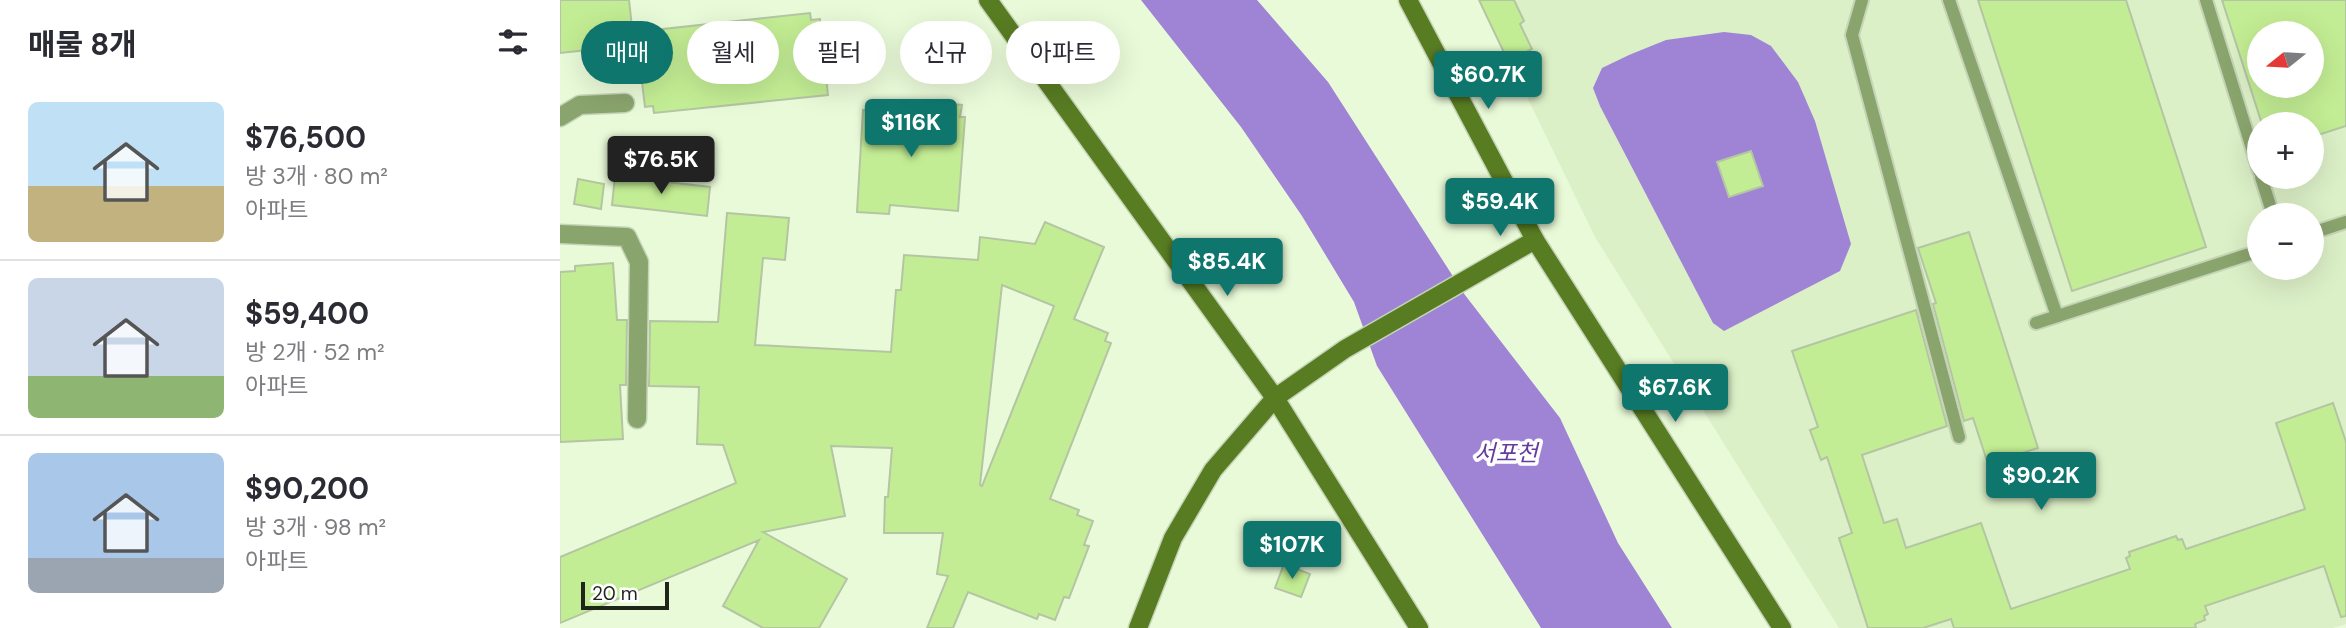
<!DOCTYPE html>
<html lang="ko">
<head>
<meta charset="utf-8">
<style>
	body { margin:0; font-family:"DM Sans","Noto Sans KR",sans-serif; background:#f7f7f7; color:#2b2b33; height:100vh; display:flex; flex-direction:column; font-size:26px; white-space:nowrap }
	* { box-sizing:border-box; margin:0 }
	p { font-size:23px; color:#7c7c81 }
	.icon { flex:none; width:38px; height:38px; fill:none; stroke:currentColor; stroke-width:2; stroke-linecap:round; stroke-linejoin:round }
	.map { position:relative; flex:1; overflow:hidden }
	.side { display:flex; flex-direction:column; background:#fff; width:560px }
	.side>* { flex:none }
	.hud { position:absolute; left:21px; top:21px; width:665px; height:63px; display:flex; gap:14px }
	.needle { width:46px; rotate:252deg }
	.tools { position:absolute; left:1687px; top:21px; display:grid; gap:14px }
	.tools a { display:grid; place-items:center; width:77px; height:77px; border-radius:50%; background:#fff; box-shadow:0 7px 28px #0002; font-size:35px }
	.scale { position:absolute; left:21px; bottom:18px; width:88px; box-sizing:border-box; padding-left:7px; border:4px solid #1f2519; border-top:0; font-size:19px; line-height:24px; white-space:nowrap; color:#1f2519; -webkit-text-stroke:5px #fff; paint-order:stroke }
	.price { position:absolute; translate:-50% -60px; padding:0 16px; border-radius:7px; background:#0f766e; color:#fff; font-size:23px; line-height:46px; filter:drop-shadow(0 2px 4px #0008) }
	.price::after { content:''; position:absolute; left:50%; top:42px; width:21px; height:16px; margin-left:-10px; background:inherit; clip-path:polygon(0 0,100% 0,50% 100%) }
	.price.current { background:#222; color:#fff }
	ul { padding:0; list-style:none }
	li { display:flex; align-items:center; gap:21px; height:175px; padding:0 28px }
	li+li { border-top:2px solid #e1e1e2 }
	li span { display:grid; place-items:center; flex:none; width:196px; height:140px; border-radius:10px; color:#555 }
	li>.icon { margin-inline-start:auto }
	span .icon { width:84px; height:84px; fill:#fffc; stroke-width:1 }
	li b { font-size:30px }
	h2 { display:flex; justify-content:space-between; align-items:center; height:84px; padding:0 28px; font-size:30px }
	.pill { padding:0 24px; border-radius:32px; background:#fff; box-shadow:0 7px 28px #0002; font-size:24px; line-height:63px }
	.pill.current { background:#0f766e; color:#fff }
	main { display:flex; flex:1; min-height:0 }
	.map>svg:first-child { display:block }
	.built { fill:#dcf0c7; fill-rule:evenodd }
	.water { fill:#9f83d5 }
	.building { fill:#c3ed94; stroke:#b4c5a4; stroke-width:2; fill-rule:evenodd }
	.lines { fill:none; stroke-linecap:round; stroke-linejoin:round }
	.lane-casing { stroke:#c5d4b6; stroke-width:16 }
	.street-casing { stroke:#c5d4b6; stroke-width:21 }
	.secondary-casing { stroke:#c5d4b6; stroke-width:21 }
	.lane { stroke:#8aa46d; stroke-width:12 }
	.street { stroke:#8aa46d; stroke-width:18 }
	.secondary { stroke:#587c22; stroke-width:18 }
	.labels { text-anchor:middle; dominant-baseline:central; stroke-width:7; stroke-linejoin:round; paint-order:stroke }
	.water-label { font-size:23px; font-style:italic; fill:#643b9d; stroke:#fff }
</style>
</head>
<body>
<main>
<section class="side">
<h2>매물 8개<svg class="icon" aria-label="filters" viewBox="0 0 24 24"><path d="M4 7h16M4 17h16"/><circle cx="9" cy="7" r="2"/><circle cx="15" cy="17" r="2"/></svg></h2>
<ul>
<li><span style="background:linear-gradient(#bfe0f5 60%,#c2b280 0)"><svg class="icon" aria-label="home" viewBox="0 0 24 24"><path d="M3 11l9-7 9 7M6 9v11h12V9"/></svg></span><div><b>$76,500</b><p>방 3개 · 80 m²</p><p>아파트</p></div></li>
<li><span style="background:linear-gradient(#c9d6e8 70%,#8fb573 0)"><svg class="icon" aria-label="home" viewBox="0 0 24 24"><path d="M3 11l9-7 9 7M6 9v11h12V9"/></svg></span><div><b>$59,400</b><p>방 2개 · 52 m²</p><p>아파트</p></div></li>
<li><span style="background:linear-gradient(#a9c7e8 75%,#9aa5b1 0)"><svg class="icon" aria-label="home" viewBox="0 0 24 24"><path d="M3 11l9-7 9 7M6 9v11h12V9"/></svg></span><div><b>$90,200</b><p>방 3개 · 98 m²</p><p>아파트</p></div></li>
</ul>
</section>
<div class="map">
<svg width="1786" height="628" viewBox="0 0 1786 628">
	<rect width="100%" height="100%" fill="#e9fad8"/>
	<path class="built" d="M 920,0 L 1786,0 L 1786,624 L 1773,628 L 1279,628 L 1035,237 ZM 1699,33 L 1752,33 L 1752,86 L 1699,86 ZM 1699,124 L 1752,124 L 1752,177 L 1699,177 ZM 1699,215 L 1752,215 L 1752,268 L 1699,268 Z"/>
	<g class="water">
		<polygon points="581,0 697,0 768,82 905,295 1000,418 1058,543 1112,628 981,628 817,366 794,302 742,216 681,127"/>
		<polygon points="1164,32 1191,35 1211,46 1238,82 1255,121 1291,244 1280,271 1164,331 1153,323 1040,106 1033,88 1042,68 1069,55 1106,40"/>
	</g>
	<g class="building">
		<polygon points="0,0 69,0 74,45 0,53"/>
		<polygon points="919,0 954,0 964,21 960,24 972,49 948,61"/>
		<polygon points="1418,0 1566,0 1646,247 1512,291"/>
		<path d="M 1662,0 L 1786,0 L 1786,126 L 1752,137 L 1752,124 L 1702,124 ZM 1699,33 L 1752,33 L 1752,86 L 1699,86 Z"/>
		<polygon points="250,13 251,20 260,19 268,95 94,113 93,106 85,107 76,32"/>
		<polygon points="359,101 402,105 400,117 405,117 398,211 330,205 329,214 297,212 303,110 358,114"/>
		<polygon points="1191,151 1203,186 1169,197 1157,162"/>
		<polygon points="55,176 150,187 147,216 52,205"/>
		<polygon points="18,179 44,184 41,209 14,204"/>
		<path d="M 167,213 L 229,218 L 225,260 L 203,258 L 195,345 L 331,352 L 336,290 L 341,290 L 344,255 L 418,260 L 420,237 L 475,244 L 485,222 L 544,247 L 514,319 L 548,333 L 545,341 L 551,343 L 490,499 L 519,510 L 517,515 L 533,521 L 524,545 L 529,546 L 509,598 L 504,597 L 495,620 L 479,614 L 477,619 L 408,592 L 393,628 L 367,628 L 388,576 L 377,574 L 383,533 L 324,533 L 325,497 L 328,497 L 332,448 L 271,446 L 285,516 L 203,532 L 287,579 L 259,628 L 203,628 L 163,606 L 199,540 L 0,623 L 0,557 L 176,483 L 163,445 L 137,444 L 139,387 L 89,386 L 90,321 L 158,322 ZM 442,285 L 494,306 L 422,486 L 420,485 Z"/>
		<polygon points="1409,232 1478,448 1428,464 1413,418 1404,421 1373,304 1376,303 1358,248"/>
		<polygon points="53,263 57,320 67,320 66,385 60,385 63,439 0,442 0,272 15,271 15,266"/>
		<polygon points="1356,310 1387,426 1302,455 1324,523 1337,519 1346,548 1421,523 1451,609 1570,569 1566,558 1570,556 1569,552 1616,536 1618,540 1622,539 1626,549 1745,509 1716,423 1773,403 1786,442 1786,616 1781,617 1764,566 1645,606 1648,614 1644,616 1645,620 1635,624 1636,628 1394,628 1391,619 1363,628 1308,628 1279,538 1292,533 1267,457 1261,460 1250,430 1258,427 1232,351"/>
		<polygon points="724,564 750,574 741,597 715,588"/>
	</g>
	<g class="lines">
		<g class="lane-casing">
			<g id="lane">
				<polyline points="1302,0 1292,35 1399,437"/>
				<polyline points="1389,0 1497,316"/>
				<polyline points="1646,0 1699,171"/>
				<polyline points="1701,177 1713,215"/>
				<polyline points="1752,233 1786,222"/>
				<polyline points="1476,323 1699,251"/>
			</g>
		</g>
		<g class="street-casing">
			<g id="street">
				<polyline points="0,117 20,105 65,103"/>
				<polyline points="0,234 67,237 79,262 77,419"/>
			</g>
		</g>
		<g class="secondary-casing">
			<g id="secondary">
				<polyline points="428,0 715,398 859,628"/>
				<polyline points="848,0 975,240 1222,628"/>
				<polyline points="578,628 613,538 653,470 715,398 785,349 975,240"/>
			</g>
		</g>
		<use href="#lane" class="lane"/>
		<use href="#street" class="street"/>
		<use href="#secondary" class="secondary"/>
	</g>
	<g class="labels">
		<g class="water-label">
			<text x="946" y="453">서포천</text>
		</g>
	</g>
</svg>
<div class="tools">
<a><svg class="needle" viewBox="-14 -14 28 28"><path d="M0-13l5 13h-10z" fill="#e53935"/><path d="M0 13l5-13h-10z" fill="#7c7c81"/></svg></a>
<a>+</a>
<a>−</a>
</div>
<div class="scale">20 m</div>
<b class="price" style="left:928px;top:111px">$60.7K</b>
<b class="price" style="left:351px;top:159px">$116K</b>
<b class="price current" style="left:101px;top:196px">$76.5K</b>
<b class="price" style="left:940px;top:238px">$59.4K</b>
<b class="price" style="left:667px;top:298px">$85.4K</b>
<b class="price" style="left:1115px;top:424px">$67.6K</b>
<b class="price" style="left:1481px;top:512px">$90.2K</b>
<b class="price" style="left:732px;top:581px">$107K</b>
<div class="hud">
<a class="pill current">매매</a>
<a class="pill">월세</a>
<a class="pill">필터</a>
<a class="pill">신규</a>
<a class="pill">아파트</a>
</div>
</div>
</main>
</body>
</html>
